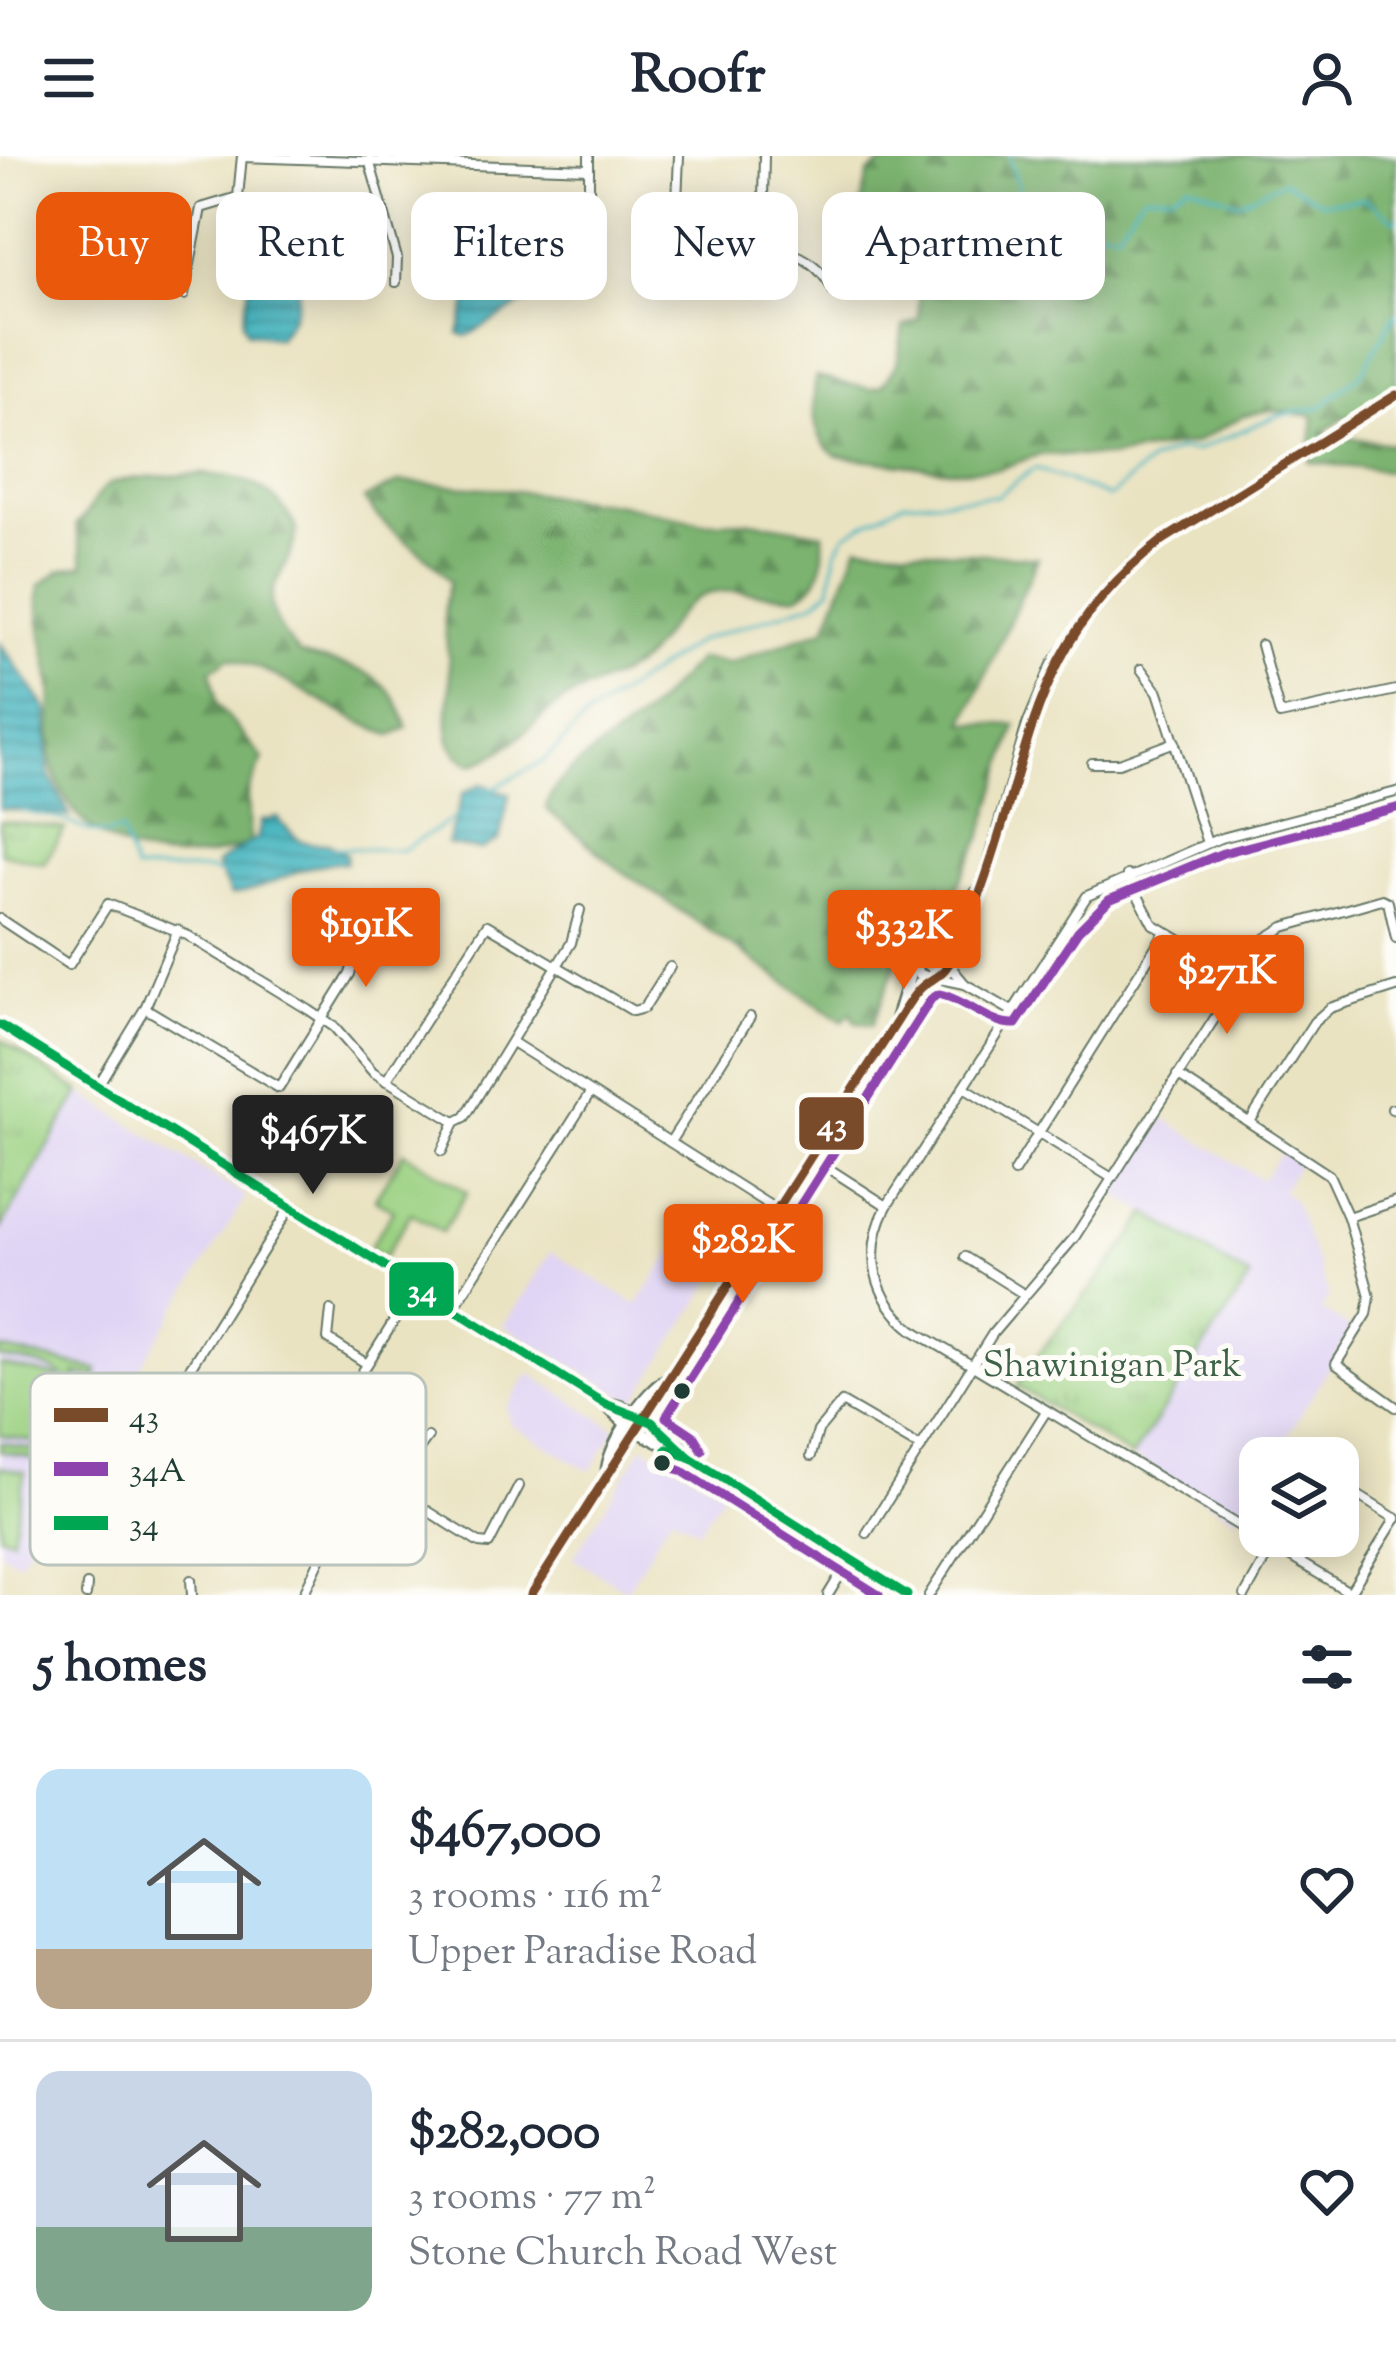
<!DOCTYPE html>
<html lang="en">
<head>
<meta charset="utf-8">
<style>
	body { margin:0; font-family:"Sorts Mill Goudy",serif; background:#f6f6f7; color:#1f2937; height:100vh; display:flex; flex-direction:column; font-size:45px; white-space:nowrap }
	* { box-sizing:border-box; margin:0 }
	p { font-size:39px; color:#747a83 }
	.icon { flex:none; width:66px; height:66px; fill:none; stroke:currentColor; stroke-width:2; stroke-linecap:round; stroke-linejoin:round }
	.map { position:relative; height:1439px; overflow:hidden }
	.sheet { display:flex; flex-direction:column; background:#fff; flex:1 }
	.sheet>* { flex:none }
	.top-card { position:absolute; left:36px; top:36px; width:1326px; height:108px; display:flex; gap:24px }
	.fabs { position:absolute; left:1239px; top:1281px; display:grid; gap:24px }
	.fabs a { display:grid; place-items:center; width:120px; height:120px; border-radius:24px; background:#fff; box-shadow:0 6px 30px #0003; font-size:60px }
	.price { position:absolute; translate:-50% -102px; padding:0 27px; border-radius:12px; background:#ea580c; color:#fff; font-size:39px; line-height:78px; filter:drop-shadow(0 3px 6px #0008) }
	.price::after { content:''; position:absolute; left:50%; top:72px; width:36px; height:27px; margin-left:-18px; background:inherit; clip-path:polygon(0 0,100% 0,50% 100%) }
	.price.on { background:#222; color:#fff }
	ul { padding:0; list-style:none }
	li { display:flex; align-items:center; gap:36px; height:300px; padding:0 36px }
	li+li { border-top:3px solid #e0e1e3 }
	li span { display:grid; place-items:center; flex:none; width:336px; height:240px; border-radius:24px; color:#555 }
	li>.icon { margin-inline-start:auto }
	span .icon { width:144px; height:144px; fill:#fffc; stroke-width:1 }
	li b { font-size:51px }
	h2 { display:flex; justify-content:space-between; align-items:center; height:144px; padding:0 36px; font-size:51px }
	.pill { padding:0 42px; border-radius:24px; background:#fff; box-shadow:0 6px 30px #0003; font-size:42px; line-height:108px }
	.pill.on { background:#ea580c; color:#fff }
	header { display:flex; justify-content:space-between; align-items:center; height:156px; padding:0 36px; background:#fff; font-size:54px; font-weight:700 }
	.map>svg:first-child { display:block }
	.built { fill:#e0d4f4 }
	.grass { fill:#9bd182; stroke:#5d875b; stroke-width:3 }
	.forest { fill:url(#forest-firs); stroke:#4e7852; stroke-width:3 }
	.park { fill:url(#park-tufts); stroke:#5d875b; stroke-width:3 }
	.water { fill:url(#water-rules); stroke:#32797a; stroke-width:3 }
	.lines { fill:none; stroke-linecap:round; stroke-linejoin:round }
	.stream { stroke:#46b5c0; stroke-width:3 }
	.street-casing { stroke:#676; stroke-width:12 }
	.secondary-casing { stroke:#676; stroke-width:15 }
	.street { stroke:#fff; stroke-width:8 }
	.secondary { stroke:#fff; stroke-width:10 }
	.bus-1-casing { stroke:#fdfcf7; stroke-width:18 }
	.bus-2-casing { stroke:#fdfcf7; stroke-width:18 }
	.bus-3-casing { stroke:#fdfcf7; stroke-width:18 }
	.bus-1 { stroke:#7a4b2a; stroke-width:9 }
	.bus-2 { stroke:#8e44ad; stroke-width:9 }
	.bus-3 { stroke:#00a651; stroke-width:9 }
	.bus-dot { fill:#1f3d34; stroke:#fdfcf7; stroke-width:4.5 }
	.labels { text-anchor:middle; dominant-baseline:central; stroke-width:10; stroke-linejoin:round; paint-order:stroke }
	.park-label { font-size:36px; fill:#3e6248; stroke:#fdfcf7 }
	.key { fill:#fdfcf7; stroke:#bac3bc; stroke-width:3 }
	.key-label { font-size:33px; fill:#1f3d34 }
	.line-badge { stroke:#fdfcf7; stroke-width:4.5 }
	.badge-label { font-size:33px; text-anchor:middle; font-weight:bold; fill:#fff }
</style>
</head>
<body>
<header><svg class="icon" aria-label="menu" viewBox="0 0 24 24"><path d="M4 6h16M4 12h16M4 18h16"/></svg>Roofr<svg class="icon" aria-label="person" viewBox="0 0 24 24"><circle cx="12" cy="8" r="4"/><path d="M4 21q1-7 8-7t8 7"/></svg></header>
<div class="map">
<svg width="1396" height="1439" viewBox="0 0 1396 1439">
	<defs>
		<pattern id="forest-firs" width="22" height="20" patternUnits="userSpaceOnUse" patternTransform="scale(3)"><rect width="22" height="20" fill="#7cb370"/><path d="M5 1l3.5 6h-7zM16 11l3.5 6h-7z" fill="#65935d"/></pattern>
		<pattern id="park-tufts" width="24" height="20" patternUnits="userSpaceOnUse" patternTransform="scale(3)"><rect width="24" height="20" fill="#9bd182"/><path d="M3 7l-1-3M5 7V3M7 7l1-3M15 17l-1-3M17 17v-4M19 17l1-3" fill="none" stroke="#85b471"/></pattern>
		<pattern id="water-rules" width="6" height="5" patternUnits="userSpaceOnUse" patternTransform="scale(3)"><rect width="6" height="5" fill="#46b5c0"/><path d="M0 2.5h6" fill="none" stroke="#3a949d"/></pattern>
	</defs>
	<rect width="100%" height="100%" fill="#fdfcf7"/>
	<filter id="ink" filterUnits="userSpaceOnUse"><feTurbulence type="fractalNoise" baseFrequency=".00833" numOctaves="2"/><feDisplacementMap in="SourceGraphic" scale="24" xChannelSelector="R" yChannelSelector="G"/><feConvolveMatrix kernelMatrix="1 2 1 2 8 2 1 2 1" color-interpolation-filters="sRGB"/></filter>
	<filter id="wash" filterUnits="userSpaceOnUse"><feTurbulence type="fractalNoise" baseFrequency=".004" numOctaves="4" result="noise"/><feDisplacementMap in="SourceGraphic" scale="48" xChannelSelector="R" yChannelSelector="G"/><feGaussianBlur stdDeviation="2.7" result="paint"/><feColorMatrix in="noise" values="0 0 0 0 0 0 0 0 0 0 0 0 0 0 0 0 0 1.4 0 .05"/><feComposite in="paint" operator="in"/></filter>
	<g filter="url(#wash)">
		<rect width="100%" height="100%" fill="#eae3c2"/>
		<g class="built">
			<polygon points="80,936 246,1041 19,1406 0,1395 0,1074"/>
			<polygon points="1163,962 1262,1024 1284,993 1301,1004 1281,1035 1294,1045 1329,1140 1321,1154 1352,1173 1274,1302 1260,1302 1260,1324 1236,1362 1132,1301 1249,1122 1115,1038"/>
			<polygon points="674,1094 716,1120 634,1246 503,1170 551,1096 637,1149"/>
			<polygon points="529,1217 616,1273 590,1315 510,1268 507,1252"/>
			<polygon points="643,1290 724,1336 698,1374 671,1358 627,1434 573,1402"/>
		</g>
		<g class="grass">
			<polygon points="404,996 467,1036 442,1076 411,1057 385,1100 370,1091 393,1054 375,1043"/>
			<path d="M 0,1193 L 98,1214 L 96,1221 L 75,1218 C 93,1246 91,1270 68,1293 L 35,1303 L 0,1295 L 0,1286 C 15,1289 32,1296 46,1293 C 85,1284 90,1232 55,1215 C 39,1207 17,1205 0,1202 Z"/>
			<polygon points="0,1209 59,1221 45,1288 0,1279"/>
			<polygon points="0,1311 25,1316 12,1382 0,1379"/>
		</g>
		<g class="forest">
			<path d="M 895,0 L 1396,0 L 1396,231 L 1321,277 L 1396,289 L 1396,316 L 1309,306 L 1314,260 L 1270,254 L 1245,259 L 1194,287 L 1112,301 L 1040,298 L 999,313 L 950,314 L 837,300 C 811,283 812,250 816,221 L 871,233 L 883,229 L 897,208 L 903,171 L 919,163 L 919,86 L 897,69 L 835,63 L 861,48 L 869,17 Z"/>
			<path d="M 201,318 C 247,320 276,332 297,374 C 287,431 244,433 299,498 C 349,513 391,509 407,572 L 391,579 C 334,559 289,518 229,502 L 211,514 L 217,548 L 263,603 L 248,636 L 250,687 C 174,720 79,700 53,612 C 46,589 54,555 51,529 C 47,495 35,464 40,429 L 61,414 L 84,409 L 76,369 C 90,357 93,342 105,331 C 118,319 181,321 201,318 Z"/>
			<path d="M 400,326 L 498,333 L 620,348 L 702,366 L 751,365 L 823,377 C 824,405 825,425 798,440 C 769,440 736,431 707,438 C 678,446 663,485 643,504 C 621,523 594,528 570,541 C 535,561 511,598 472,608 C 436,594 451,551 450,521 C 449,486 438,461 450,426 C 426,392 386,379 364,343 Z"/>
			<path d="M 858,389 L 1038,402 L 964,567 L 1016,569 L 981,683 L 935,774 L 903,791 L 872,869 L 855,865 L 851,857 L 842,865 L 618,712 L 546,653 C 552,615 620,582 646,557 C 665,540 680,520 699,503 L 730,507 L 826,472 Z"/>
		</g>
		<g class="park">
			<polygon points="0,665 65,673 44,707 1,697"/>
			<polygon points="0,883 80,936 0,1074"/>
			<path d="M 1147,1057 L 1250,1122 L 1132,1301 L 1017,1230 C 1054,1169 1109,1120 1147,1057 Z"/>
		</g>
		<g class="water">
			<path d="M 260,69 L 268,70 C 296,113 314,139 278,182 L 247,176 L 243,165 Z"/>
			<polygon points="471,76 507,76 513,83 513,115 528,133 528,145 467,180 459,178 470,137"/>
			<polygon points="0,487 47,553 48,616 70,660 0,653"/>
			<polygon points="481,628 510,638 499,684 481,694 447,688 463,637"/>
			<path d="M 278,662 C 293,682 303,691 328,687 L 346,698 L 346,707 C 302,703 274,733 231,739 L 216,708 L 258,681 L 261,665 Z"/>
		</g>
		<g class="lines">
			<g class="stream">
				<path d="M 1010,0 L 1026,62 C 1056,80 1084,67 1117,76 L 1143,38 L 1172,38 L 1189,28 L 1239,46 L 1283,25 L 1322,46 L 1365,43 L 1396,65"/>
				<polyline points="490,634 544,605 588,560 698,485 815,446 830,433 836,396 846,378 904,346 997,340 1035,312 1109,341 1151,305 1179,294 1195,295 1276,260 1321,251 1361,218 1396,157"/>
				<path d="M 21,653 C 33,661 47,658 61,663 C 83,671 96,684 121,674 L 135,715 L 208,714 L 229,720"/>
				<polyline points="337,692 402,694 455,662"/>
			</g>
		</g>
	</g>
	<g filter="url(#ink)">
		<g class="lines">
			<g class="street-casing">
				<g id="street">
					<path d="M 679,0 L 676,68 L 682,80 C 736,99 802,72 834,136"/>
					<polyline points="242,1 589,13"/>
					<polyline points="369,4 397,102 396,126"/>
					<polyline points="583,75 589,51 589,0"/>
					<polyline points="762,87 764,0"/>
					<polyline points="184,139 201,52 238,41 242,0"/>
					<polyline points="1261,489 1280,559 1396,534"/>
					<polyline points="1141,513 1158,536 1207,687"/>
					<polyline points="1092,607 1119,607 1175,586"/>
					<polyline points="1127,719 1153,768 1239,820"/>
					<polyline points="0,763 69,809 108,748 187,779 309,854 334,871 373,916 455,966"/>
					<polyline points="947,806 965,828"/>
					<polyline points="936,822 965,828 1010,854"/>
					<polyline points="145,852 279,932 350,818 360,785"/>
					<polyline points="512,886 777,1054"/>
					<polyline points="1177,919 1329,1019 1348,1061 1370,1140 1367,1158 1336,1208 1396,1251"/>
					<polyline points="386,925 487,769 633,855 644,852 670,811"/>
					<polyline points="97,931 145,852 178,774"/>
					<polyline points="964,931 1112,1022"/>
					<polyline points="1392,953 1396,954"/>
					<polyline points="1251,964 1314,866 1330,852 1396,831"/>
					<polyline points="670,986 750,861"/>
					<polyline points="442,995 455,966 465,961 571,787 580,754"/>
					<polyline points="811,1001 887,1050"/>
					<polyline points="1014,1016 1165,776"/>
					<polyline points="1348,1061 1396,1045"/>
					<polyline points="965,1101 1025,1139"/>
					<polyline points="453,1153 591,936"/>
					<polyline points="331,1154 328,1183 367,1208"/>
					<polyline points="274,1251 319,1287 479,1387 489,1388 519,1330"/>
					<polyline points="146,1285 319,1391 323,1397 303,1439"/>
					<polyline points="811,1300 818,1275 842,1246 921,1292"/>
					<polyline points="1338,1327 1396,1363"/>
					<polyline points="391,1332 428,1281"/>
					<polyline points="119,1336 123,1320 289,1053"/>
					<polyline points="271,1363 414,1133"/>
					<polyline points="867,1377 993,1177 1074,1082 1266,782 1284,771 1382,743 1388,746 1396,782"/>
					<polyline points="191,1424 192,1439"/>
					<polyline points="1350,1436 1396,1362"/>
					<polyline points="86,1439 87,1429"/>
					<polyline points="828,1439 850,1403"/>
					<polyline points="929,1439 1045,1257"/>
					<polyline points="1245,1439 1272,1391"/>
					<path d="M 1354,1439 L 913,1174 C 873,1142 863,1096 887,1050 L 1087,740 L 1218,683 L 1396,636"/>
				</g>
			</g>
			<g class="secondary-casing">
				<g id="secondary">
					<polyline points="931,790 951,776 979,733"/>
					<polyline points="947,804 980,738 1028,570 1053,510 1086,461 1134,406 1163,384 1396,239"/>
					<polyline points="896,864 915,801 919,795 936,791 947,806 943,817 931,823 919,818 914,806"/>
					<path d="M 0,869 L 605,1248 C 629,1247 677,1280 689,1301"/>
					<polyline points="605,1248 629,1271 689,1301 907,1439"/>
					<path d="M 607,1317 C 606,1292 646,1232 669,1222"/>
					<polyline points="531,1439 896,867 931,823"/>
				</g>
			</g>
			<use href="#street" class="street"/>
			<use href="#secondary" class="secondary"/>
			<g class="bus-1-casing">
				<path id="bus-1" d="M 531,1439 L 896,867 C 904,855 912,839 923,830 C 930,824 940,820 945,813 C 960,794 972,760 980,737 C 1032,596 1030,485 1163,384 L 1396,239"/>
			</g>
			<g class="bus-2-casing">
				<g id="bus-2">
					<path d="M 702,1294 L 693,1279 L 666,1261 L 931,843 L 939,838 C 965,843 991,870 1016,868 L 1078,775 L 1109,744 L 1223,697 L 1396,652"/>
					<polyline points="661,1307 682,1315 879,1439"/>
				</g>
			</g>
			<g class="bus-3-casing">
				<g id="bus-3">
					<polyline points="0,869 605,1248 652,1266 689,1301"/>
					<polyline points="667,1293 689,1301 907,1439"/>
				</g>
			</g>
			<use href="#bus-1" class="bus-1"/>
			<use href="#bus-2" class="bus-2"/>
			<use href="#bus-3" class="bus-3"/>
		</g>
	</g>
	<g class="bus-dot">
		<circle cx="682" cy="1235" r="10"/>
		<circle cx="662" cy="1307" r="10"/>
	</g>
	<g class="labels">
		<g class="park-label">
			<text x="1112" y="1211">Shawinigan Park</text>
		</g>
	</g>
	<rect x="30" y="1217" width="396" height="192" rx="18" class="key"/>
	<rect x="54" y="1252" width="54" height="14" fill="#7a4b2a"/>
	<rect x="54" y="1306" width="54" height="14" fill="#8e44ad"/>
	<rect x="54" y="1360" width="54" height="14" fill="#00a651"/>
	<g class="key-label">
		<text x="129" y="1271">43</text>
		<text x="129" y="1325">34A</text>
		<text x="129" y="1379">34</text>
	</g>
	<g class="line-badge">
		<rect x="797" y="939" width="69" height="57" rx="12" fill="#7a4b2a"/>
		<rect x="387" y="1104" width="69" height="58" rx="12" fill="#00a651"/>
	</g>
	<g class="badge-label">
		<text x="832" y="979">43</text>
		<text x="422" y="1145">34</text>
	</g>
</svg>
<div class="fabs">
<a><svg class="icon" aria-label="layers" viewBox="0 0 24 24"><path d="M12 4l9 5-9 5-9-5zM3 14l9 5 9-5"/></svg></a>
</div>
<b class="price" style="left:366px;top:834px">$191K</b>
<b class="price" style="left:904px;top:836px">$332K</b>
<b class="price" style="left:1227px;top:881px">$271K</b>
<b class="price on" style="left:313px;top:1041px">$467K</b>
<b class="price" style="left:743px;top:1150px">$282K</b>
<div class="top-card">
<a class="pill on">Buy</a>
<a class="pill">Rent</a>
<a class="pill">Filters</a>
<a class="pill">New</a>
<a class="pill">Apartment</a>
</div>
</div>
<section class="sheet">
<h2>5 homes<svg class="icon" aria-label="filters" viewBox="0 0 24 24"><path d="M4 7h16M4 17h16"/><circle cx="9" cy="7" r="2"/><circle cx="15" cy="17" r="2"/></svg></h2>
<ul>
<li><span style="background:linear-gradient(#bfe0f5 75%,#b9a48a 0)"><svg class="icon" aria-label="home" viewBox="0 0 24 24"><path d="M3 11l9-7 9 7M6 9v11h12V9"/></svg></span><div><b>$467,000</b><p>3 rooms · 116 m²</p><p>Upper Paradise Road</p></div><svg class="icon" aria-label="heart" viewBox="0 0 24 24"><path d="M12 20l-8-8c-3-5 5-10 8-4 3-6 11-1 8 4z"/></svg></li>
<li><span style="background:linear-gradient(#c9d6e8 65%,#7fa58c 0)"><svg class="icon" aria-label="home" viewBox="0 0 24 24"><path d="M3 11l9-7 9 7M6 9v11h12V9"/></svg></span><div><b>$282,000</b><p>3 rooms · 77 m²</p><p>Stone Church Road West</p></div><svg class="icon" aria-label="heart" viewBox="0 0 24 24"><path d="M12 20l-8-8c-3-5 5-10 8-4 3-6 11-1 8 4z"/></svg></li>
</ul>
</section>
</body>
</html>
